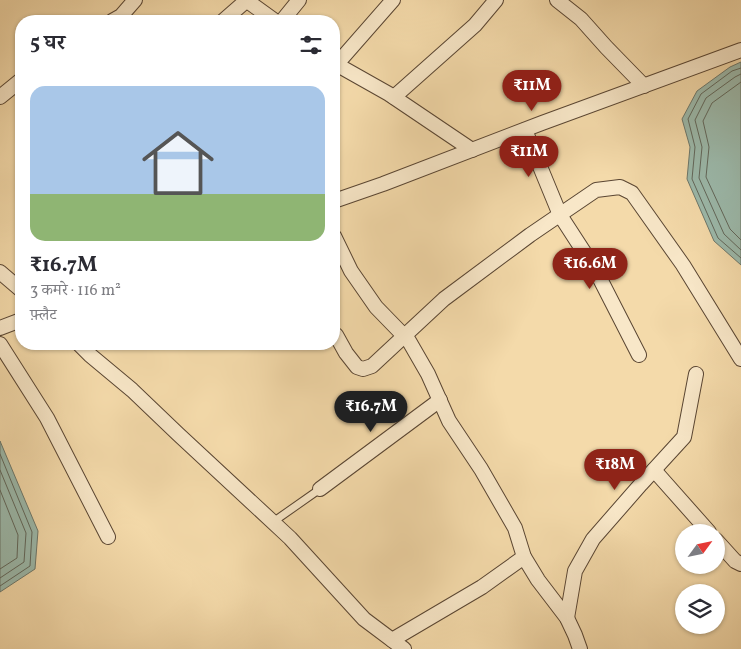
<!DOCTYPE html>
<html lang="hi">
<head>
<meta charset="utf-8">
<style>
	body { margin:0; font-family:Vollkorn,"Noto Serif Devanagari",serif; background:#f7f7f7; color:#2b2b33; height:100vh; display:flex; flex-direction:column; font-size:19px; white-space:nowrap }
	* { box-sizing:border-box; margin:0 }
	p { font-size:16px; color:#7c7c81 }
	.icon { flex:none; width:28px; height:28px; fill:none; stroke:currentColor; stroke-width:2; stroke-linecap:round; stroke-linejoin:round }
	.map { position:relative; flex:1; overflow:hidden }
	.panel { position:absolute; left:15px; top:15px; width:325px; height:335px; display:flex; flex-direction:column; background:#fff; border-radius:20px; box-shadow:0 1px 4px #0004 }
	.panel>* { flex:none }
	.needle { width:32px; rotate:57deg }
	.controls { position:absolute; left:675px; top:524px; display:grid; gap:10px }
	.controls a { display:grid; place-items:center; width:50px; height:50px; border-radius:50%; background:#fff; box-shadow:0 1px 4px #0004; font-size:25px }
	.price { position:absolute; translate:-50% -42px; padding:0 11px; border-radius:18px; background:#8f2418; color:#fff; font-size:16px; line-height:32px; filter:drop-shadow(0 1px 2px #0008) }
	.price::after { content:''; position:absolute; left:50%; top:30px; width:15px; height:11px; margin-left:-8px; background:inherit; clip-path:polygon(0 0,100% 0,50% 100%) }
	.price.active { background:#222; color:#fff }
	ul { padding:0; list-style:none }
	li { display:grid; align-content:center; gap:10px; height:265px; padding:0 15px }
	li span { display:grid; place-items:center; height:155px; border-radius:15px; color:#555 }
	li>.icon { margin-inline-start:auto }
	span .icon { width:90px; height:90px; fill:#fffc; stroke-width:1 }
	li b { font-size:21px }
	h2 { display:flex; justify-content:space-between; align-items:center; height:60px; padding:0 15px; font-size:21px }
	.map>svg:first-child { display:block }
	.water { fill:#9cbaac; stroke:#6d786c }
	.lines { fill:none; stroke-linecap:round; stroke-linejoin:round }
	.shore { stroke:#62685c; stroke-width:1 }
	.service-casing { stroke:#5a4633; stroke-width:9 }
	.minor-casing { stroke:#5a4633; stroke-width:16 }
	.service { stroke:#f8e7c8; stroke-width:7 }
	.minor { stroke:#f8e7c8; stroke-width:14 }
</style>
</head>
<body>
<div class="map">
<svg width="741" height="649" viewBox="0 0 741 649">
	<rect width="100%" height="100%" fill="#f4daaa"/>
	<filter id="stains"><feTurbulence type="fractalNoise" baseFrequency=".004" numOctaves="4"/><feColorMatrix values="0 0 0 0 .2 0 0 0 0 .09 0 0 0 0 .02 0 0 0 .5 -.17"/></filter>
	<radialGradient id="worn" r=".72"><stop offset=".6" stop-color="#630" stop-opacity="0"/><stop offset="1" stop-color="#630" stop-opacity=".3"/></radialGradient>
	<g class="water">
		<polygon points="741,62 741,265 714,241 687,179 690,147 682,119 697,91 730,67"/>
		<polygon points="0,441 38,531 35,569 0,592"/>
	</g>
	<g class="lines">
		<g class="shore">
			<polyline points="741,68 732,71 701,94 688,119 695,147 692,179 718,238 741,258"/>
			<polyline points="741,74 735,77 706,98 695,120 702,147 699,178 724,234 741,250"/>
			<polyline points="741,82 712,103 703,121 709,147 706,177 730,229 741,240"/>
			<polyline points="0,454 32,532 30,566 0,586"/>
			<polyline points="0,470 26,533 24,562 0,578"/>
			<polyline points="0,490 18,535 17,558 0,569"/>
		</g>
		<g class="service-casing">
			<polyline id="service" points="273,522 320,489"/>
		</g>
		<g class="minor-casing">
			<g id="minor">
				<polyline points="246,0 275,21"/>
				<polyline points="557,0 581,19 606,47 644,86"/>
				<polyline points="112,21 121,16 135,0"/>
				<polyline points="223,21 247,0"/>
				<polyline points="282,21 299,0"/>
				<polyline points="334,63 389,94 472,150"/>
				<polyline points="336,65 393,0"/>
				<polyline points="0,97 21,80"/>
				<polyline points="394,97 475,25 496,0"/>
				<polyline points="525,130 560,215 595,269 639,355"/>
				<polyline points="334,201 383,184 542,123 741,50"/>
				<polyline points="334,236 351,271 376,307 409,341 428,374 449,421 481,469 515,528 524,557 538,580 567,618 575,635 580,649"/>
				<polyline points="0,272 21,290"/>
				<polyline points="0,328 21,320"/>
				<polyline points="336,335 346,353 357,367 363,369 372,366 444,299 530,235 596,190 620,187 632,193 683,265 741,359"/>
				<polyline points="0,344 47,418 108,537"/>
				<polyline points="79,344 90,355 132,390 178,434 290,538 364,619 404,649"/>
				<polyline points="654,470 709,532"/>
				<polyline points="320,489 440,400"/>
				<polyline points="716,540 735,561 741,564"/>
				<polyline points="567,618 575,571 593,539 641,484 684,437 696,374"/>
				<polyline points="392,640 482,587 524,557"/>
			</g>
		</g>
		<use href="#service" class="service"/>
		<use href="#minor" class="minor"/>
	</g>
	<rect width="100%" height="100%" filter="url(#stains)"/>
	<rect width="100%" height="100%" fill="url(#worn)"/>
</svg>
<div class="controls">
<a><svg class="needle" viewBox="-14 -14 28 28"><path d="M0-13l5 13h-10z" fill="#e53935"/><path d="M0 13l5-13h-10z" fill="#7c7c81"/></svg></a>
<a><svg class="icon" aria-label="layers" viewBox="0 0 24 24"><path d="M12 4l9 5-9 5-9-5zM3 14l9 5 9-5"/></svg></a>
</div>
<b class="price" style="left:532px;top:112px">₹11M</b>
<b class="price" style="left:529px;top:178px">₹11M</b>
<b class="price" style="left:590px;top:290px">₹16.6M</b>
<b class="price active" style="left:371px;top:433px">₹16.7M</b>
<b class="price" style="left:615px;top:491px">₹18M</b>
<section class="panel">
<h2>5 घर<svg class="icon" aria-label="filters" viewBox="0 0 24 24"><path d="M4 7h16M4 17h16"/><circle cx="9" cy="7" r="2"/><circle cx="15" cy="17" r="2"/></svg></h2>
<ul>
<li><span style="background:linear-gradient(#a9c7e8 70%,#8fb573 0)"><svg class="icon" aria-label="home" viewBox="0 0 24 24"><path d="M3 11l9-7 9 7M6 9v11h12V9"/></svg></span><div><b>₹16.7M</b><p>3 कमरे · 116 m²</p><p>फ़्लैट</p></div></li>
</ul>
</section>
</div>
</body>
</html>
